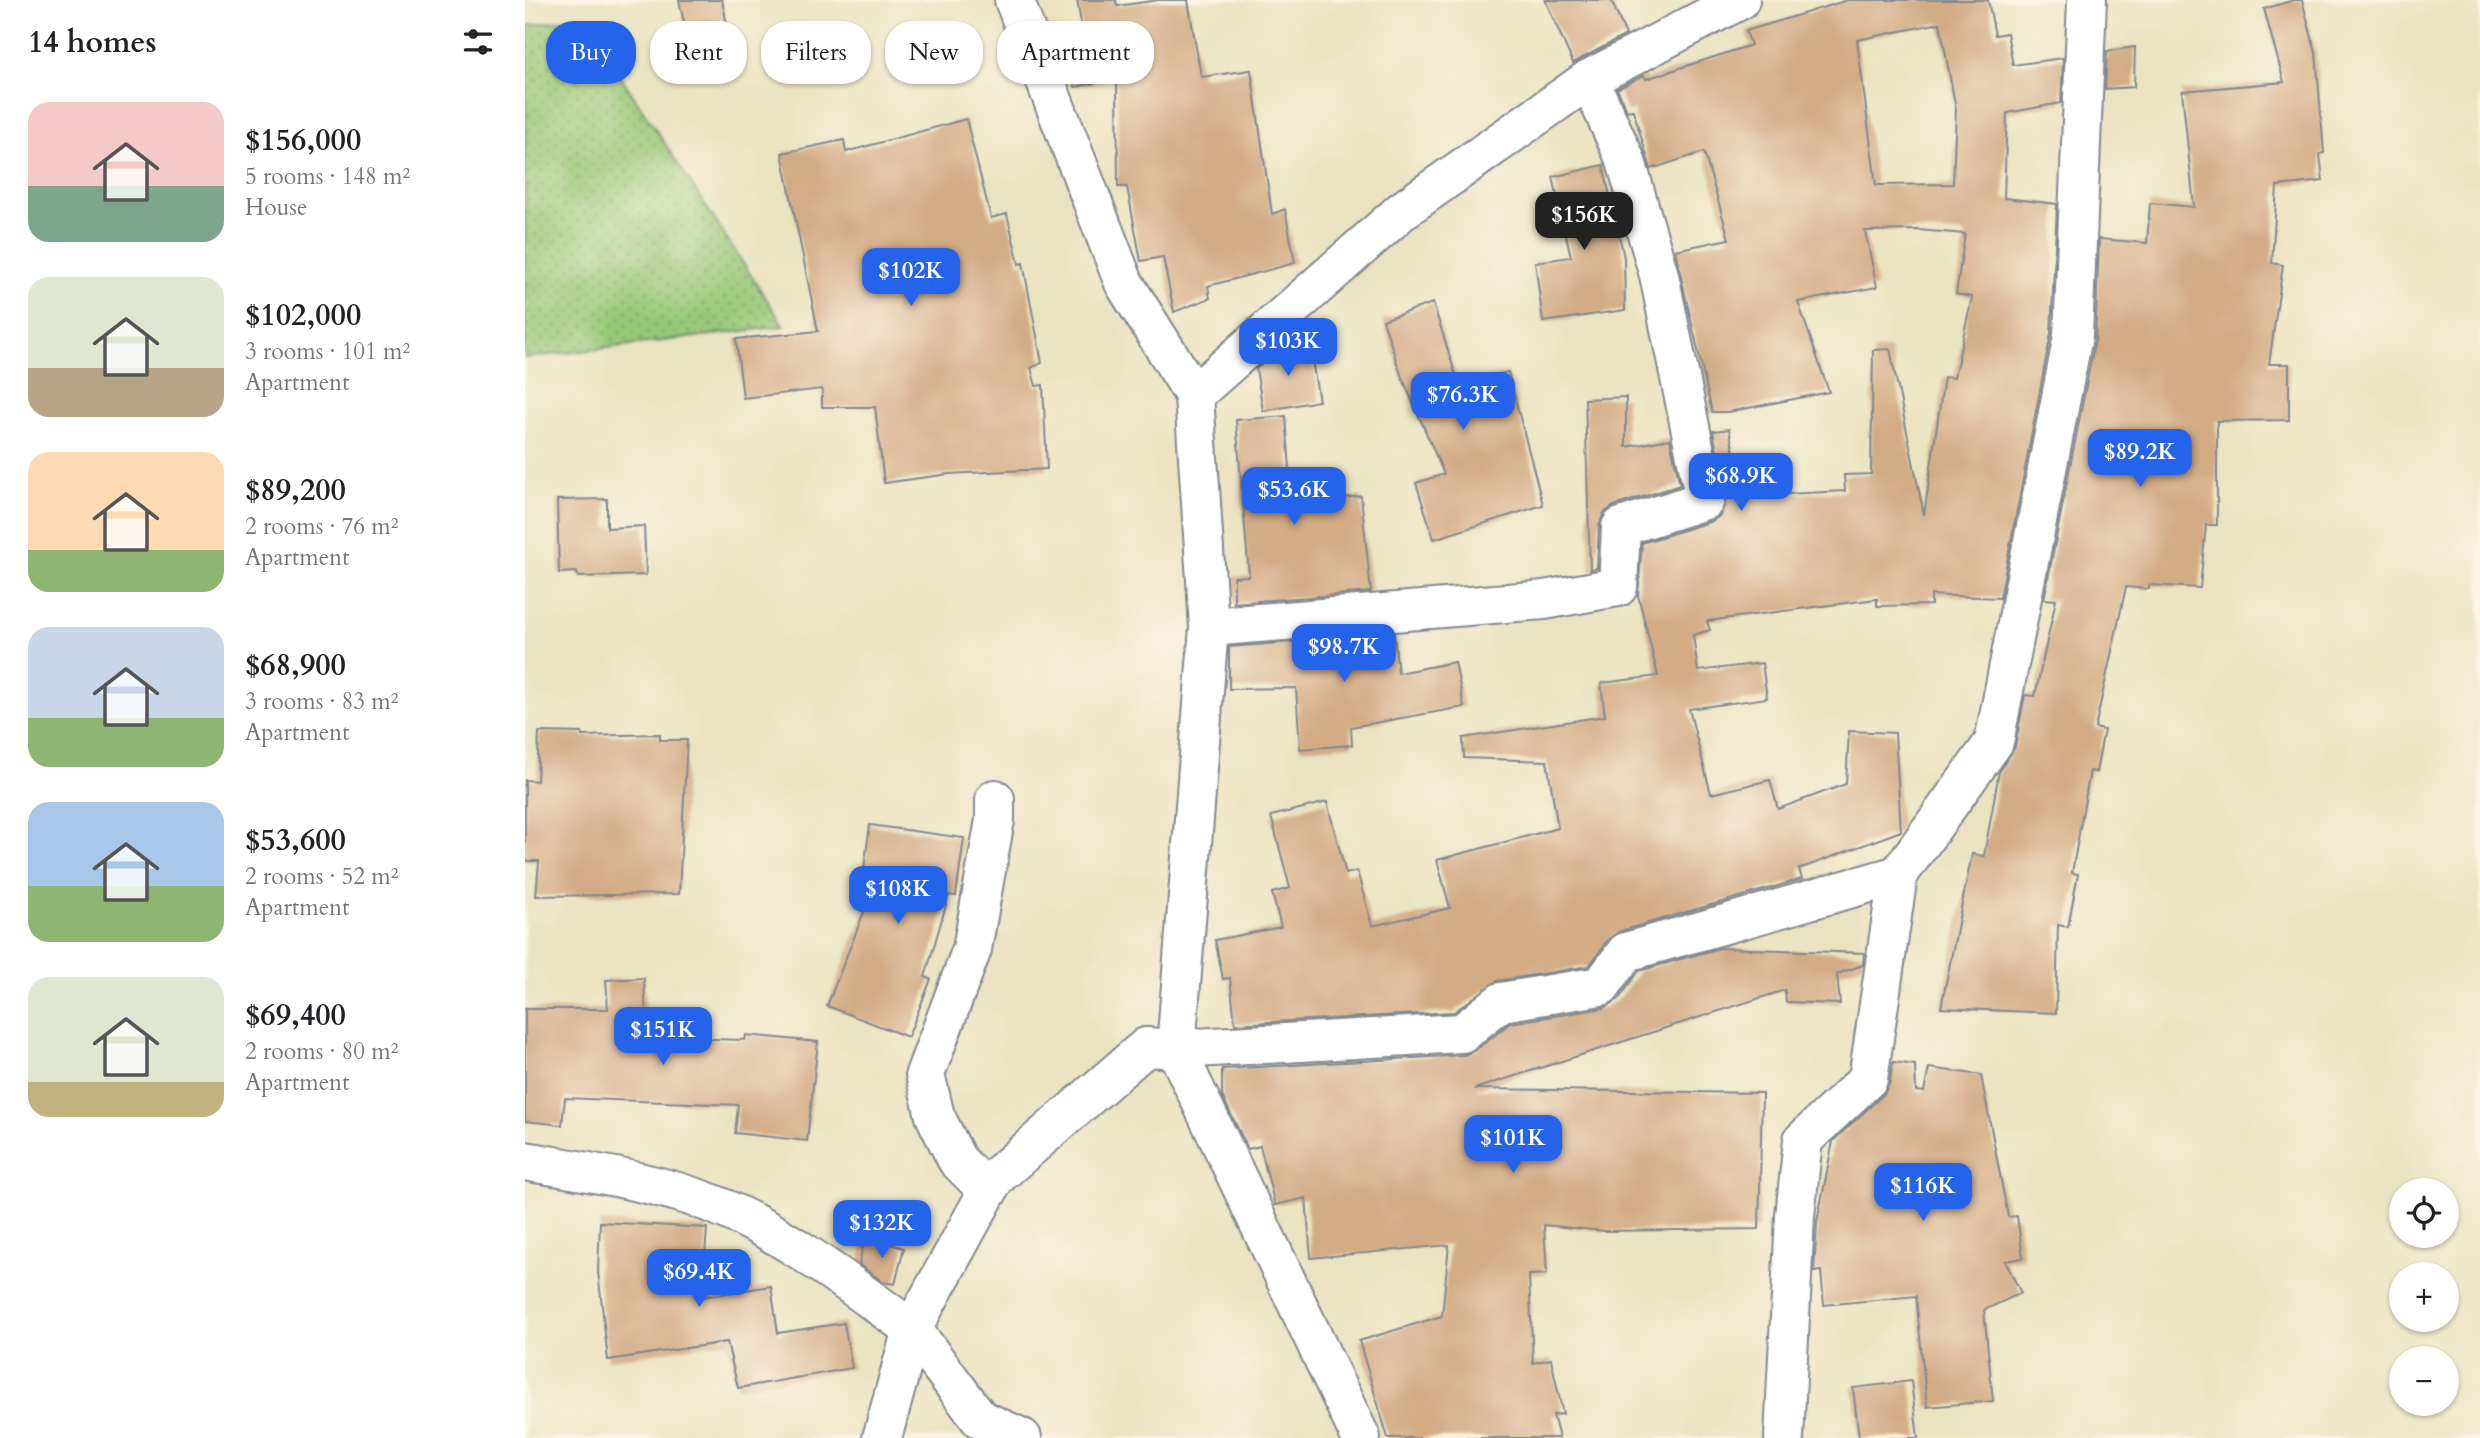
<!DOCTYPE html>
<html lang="en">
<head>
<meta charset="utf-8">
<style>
	body { margin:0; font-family:Cardo,serif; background:#f2f2f2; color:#202124; height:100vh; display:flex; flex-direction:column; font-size:26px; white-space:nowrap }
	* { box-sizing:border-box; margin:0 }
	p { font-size:23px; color:#757577 }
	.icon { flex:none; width:38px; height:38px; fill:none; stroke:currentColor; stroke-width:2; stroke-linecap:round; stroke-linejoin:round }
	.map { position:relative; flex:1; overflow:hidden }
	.panel { display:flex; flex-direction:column; background:#fff; width:525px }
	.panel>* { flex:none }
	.top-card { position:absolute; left:21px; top:21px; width:665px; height:63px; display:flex; gap:14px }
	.tools { position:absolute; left:1864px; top:1178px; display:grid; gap:14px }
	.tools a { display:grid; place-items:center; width:70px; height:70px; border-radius:50%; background:#fff; box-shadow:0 2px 5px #0004; font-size:35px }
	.price { position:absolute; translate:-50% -60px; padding:0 16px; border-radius:14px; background:#2563eb; color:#fff; font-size:23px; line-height:46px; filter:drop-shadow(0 2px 4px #0008) }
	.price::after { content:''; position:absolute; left:50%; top:42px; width:21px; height:16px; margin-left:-10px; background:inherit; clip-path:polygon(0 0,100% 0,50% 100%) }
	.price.current { background:#222; color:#fff }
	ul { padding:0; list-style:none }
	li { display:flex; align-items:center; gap:21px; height:175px; padding:0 28px }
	li span { display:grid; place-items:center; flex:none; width:196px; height:140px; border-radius:21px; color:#555 }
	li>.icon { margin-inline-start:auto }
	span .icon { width:84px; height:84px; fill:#fffc; stroke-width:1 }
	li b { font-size:30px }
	h2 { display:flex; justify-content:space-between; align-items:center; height:84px; padding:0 28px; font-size:30px }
	.tag { padding:0 24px; border-radius:28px; background:#fff; box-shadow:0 2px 5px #0004; font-size:24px; line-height:63px }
	.tag.current { background:#2563eb; color:#fff }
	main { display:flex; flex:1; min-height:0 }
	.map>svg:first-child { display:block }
	.grass { fill:url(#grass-dots); stroke:#5a7c6a; stroke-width:2 }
	.building { fill:#d3ac86; fill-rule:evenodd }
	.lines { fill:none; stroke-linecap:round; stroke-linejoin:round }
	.pedestrian-casing { stroke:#828990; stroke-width:42 }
	.minor-casing { stroke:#828990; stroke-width:42 }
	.pedestrian { stroke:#fff; stroke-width:38 }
	.minor { stroke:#fff; stroke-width:38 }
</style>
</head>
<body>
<main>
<section class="panel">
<h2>14 homes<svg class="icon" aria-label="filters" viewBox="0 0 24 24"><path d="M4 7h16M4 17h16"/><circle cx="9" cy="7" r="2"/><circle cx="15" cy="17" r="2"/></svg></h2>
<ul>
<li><span style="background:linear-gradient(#f6c9c9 60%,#7fa58c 0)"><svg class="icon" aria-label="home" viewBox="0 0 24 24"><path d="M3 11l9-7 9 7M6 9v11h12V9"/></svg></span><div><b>$156,000</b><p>5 rooms · 148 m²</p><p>House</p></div></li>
<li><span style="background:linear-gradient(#dfe7d0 65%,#b9a48a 0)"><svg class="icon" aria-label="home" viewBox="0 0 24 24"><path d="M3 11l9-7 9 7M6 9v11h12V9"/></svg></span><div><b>$102,000</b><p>3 rooms · 101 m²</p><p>Apartment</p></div></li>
<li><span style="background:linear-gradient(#ffd9b3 70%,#8fb573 0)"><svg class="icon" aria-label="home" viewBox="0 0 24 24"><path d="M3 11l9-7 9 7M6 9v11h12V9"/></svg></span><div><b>$89,200</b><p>2 rooms · 76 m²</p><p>Apartment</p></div></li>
<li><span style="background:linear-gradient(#c9d6e8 65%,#8fb573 0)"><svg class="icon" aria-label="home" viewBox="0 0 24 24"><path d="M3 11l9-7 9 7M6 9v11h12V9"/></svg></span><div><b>$68,900</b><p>3 rooms · 83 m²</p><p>Apartment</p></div></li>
<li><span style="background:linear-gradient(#a9c7e8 60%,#8fb573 0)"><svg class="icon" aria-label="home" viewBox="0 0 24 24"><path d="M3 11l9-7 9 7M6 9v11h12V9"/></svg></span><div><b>$53,600</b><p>2 rooms · 52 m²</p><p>Apartment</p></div></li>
<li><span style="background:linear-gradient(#dfe7d0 75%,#c2b280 0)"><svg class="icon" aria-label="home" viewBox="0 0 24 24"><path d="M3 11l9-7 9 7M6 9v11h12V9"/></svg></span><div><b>$69,400</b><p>2 rooms · 80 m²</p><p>Apartment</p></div></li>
</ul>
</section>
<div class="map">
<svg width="1955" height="1438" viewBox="0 0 1955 1438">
	<defs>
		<pattern id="grass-dots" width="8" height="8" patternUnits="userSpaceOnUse" patternTransform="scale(1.75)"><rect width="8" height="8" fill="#98c877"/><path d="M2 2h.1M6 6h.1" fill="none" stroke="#7ba365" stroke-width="1.8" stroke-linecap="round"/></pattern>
	</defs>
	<rect width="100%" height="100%" fill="#fcf5e5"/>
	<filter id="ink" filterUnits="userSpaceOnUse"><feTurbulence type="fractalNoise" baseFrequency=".0143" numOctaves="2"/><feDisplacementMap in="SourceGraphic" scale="14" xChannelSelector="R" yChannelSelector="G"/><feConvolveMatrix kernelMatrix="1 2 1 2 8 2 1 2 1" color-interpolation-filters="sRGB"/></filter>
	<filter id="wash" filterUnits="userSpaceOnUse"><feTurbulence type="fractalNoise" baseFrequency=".00686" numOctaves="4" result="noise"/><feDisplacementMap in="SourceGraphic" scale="28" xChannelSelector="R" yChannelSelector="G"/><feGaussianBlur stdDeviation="1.57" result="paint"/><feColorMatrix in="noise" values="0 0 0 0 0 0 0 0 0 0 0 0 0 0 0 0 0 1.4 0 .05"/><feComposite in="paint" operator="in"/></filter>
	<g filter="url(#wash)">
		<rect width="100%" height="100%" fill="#eae3c1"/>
		<polygon class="grass" points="57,17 259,326 0,358 0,26"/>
		<g id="blocks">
			<g class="building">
				<polygon points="154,0 197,0 211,70 171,77"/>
				<polygon points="552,0 591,0 592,6 634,0 663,0 676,77 726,70 747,214 760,209 770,263 683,286 685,298 649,312 638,257 616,261 602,187 593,187 592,79 550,87 542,44 559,41"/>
				<polygon points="1020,0 1086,0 1101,35 1048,63"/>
				<path d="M 1323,0 L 1463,0 L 1470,35 L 1482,33 L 1488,65 L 1538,58 L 1536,103 L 1482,113 L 1479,198 L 1532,204 L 1526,333 L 1475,598 L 1406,595 L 1406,605 L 1352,606 L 1352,599 L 1182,621 L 1185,630 L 1168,635 L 1173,671 L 1237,663 L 1242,698 L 1164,709 L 1186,794 L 1245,780 L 1253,809 L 1321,784 L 1324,731 L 1370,733 L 1376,831 L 1274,869 L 1277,879 L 1095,931 L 1083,939 L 1064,966 L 972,981 L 929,1012 L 710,1024 L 705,978 L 698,979 L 690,940 L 756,927 L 747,893 L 765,888 L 746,816 L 802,802 L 821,874 L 832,871 L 847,926 L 925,908 L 912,860 L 1033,828 L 1022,761 L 939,758 L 938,738 L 1080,716 L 1076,683 L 1133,676 L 1113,595 L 1117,543 L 1187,521 L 1196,515 L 1201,496 L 1188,431 L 1204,429 L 1218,496 L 1320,491 L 1319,475 L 1346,474 L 1348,350 L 1365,349 L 1399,515 L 1419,377 L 1429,378 L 1447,297 L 1431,294 L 1440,234 L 1393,230 L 1340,231 L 1352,287 L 1273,302 L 1304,392 L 1203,412 L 1187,412 L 1150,250 L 1204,239 L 1179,152 L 1126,169 L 1108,110 L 1102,111 L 1092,89 L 1119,75 L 1121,79 L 1226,45 L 1221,31 ZM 1415,23 L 1431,110 L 1428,184 L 1351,185 L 1332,40 Z"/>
				<polygon points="1769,0 1777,0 1791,53 1799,153 1795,154 1798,181 1752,186 1747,263 1758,265 1744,364 1764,364 1764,420 1692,421 1692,525 1681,525 1675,588 1624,585 1624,589 1601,587 1570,728 1579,730 1571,772 1565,771 1547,873 1553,874 1543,927 1533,925 1531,1013 1416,1008 1447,854 1459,856 1474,772 1490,747 1500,695 1510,696 1531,600 1519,599 1570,340 1574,239 1622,243 1625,203 1669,207 1657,91 1759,82 1739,9"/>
				<polygon points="1610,47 1609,87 1580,89 1582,51"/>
				<polygon points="441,119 466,218 482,214 494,264 498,263 517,363 506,368 511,386 518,385 522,469 424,474 359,483 350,407 297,407 297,389 218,398 211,339 293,331 257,153 319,140 321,152"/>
				<polygon points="1078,165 1099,257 1100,310 1018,322 1010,262 1046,257 1028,177"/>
				<polygon points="908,303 934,385 983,372 1018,505 909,539 891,483 919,474 876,375 858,320"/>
				<polygon points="784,343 794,401 738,411 731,369 755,348"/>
				<polygon points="1101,397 1101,447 1145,439 1155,485 1089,506 1079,513 1074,526 1072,568 1065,570 1060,399"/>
				<polygon points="761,416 767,496 777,496 777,502 836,496 846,592 709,603 709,577 724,576 711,420"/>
				<polygon points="82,499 82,528 119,526 121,575 53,577 52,572 34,573 32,500"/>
				<polygon points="869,634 873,673 930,662 939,707 826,727 827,745 775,749 771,688 704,689 704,647"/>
				<polygon points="14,732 57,733 57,736 135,734 135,740 162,740 154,894 11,896 14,861 0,861 0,780 12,781"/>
				<polygon points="345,825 439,838 431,896 424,895 400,977 406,979 383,1037 302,1006 350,884 337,883"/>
				<polygon points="1195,948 1339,953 1338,965 1312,974 1315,1004 1261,1002 1260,990 949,1089 1237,1093 1234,1229 1079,1231 1019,1225 1022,1274 1004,1275 1008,1363 1026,1359 1038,1414 1028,1415 1034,1438 863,1438 834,1341 917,1316 924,1245 786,1258 781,1198 750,1205 735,1146 723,1149 697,1096 697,1069 939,1055 951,1050 985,1023 1079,1008 1094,999 1114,971"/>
				<polygon points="119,978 122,1037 220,1040 221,1035 293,1042 282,1141 210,1133 213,1105 40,1098 37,1125 0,1121 0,1009 83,1009 81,980"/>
				<polygon points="1368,1062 1390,1065 1391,1091 1399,1092 1404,1068 1456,1075 1483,1217 1492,1216 1498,1258 1480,1261 1496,1293 1459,1310 1468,1401 1402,1407 1391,1296 1299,1305 1296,1271 1289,1272 1292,1222 1308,1141 1359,1094 1365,1082"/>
				<polygon points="75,1222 182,1228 177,1297 246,1286 253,1333 319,1323 327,1368 213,1388 202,1342 83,1360 73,1271"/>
				<polygon points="340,1237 379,1248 370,1284 358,1282 334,1264"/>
				<polygon points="1386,1381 1393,1438 1334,1438 1328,1388"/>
			</g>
		</g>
	</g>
	<g filter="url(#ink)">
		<use href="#blocks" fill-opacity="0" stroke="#828990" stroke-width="2"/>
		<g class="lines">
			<g class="pedestrian-casing">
				<polyline id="pedestrian" points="463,1191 432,1160 410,1116 400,1074 447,949 470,820 470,799"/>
			</g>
			<g class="minor-casing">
				<g id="minor">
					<polyline points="489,0 599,283 669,395"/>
					<polyline points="684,627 1019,600 1093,587 1096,527 1180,500 1134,275 1101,161 1064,79"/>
					<path d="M 0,1161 C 62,1172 129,1181 188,1204 C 261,1233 323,1284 387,1329 L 357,1438"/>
					<polyline points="497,1438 455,1419 387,1329 470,1178 621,1047 651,1049 937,1033 976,1002 1076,986 1101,952 1373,875 1469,742 1548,336 1562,0"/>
					<polyline points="836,1438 651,1049 684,627 669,395 878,210 1064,79 1215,0"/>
					<polyline points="1259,1438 1270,1216 1278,1140 1343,1079 1373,875"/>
				</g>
			</g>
			<use href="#pedestrian" class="pedestrian"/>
			<use href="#minor" class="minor"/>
		</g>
	</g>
</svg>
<div class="tools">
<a><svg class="icon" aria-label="locate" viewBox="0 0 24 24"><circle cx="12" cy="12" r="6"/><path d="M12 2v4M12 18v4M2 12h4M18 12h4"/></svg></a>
<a>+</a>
<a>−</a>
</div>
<b class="price current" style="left:1059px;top:252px">$156K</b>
<b class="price" style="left:386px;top:308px">$102K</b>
<b class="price" style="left:763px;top:378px">$103K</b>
<b class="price" style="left:938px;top:432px">$76.3K</b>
<b class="price" style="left:1615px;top:489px">$89.2K</b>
<b class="price" style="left:1216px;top:513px">$68.9K</b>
<b class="price" style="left:769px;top:527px">$53.6K</b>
<b class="price" style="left:819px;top:684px">$98.7K</b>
<b class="price" style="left:373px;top:926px">$108K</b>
<b class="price" style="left:138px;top:1067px">$151K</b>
<b class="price" style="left:988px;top:1175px">$101K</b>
<b class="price" style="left:1398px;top:1223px">$116K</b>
<b class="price" style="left:357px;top:1260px">$132K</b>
<b class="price" style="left:174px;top:1309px">$69.4K</b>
<div class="top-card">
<a class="tag current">Buy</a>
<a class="tag">Rent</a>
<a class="tag">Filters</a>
<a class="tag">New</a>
<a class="tag">Apartment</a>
</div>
</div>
</main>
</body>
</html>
